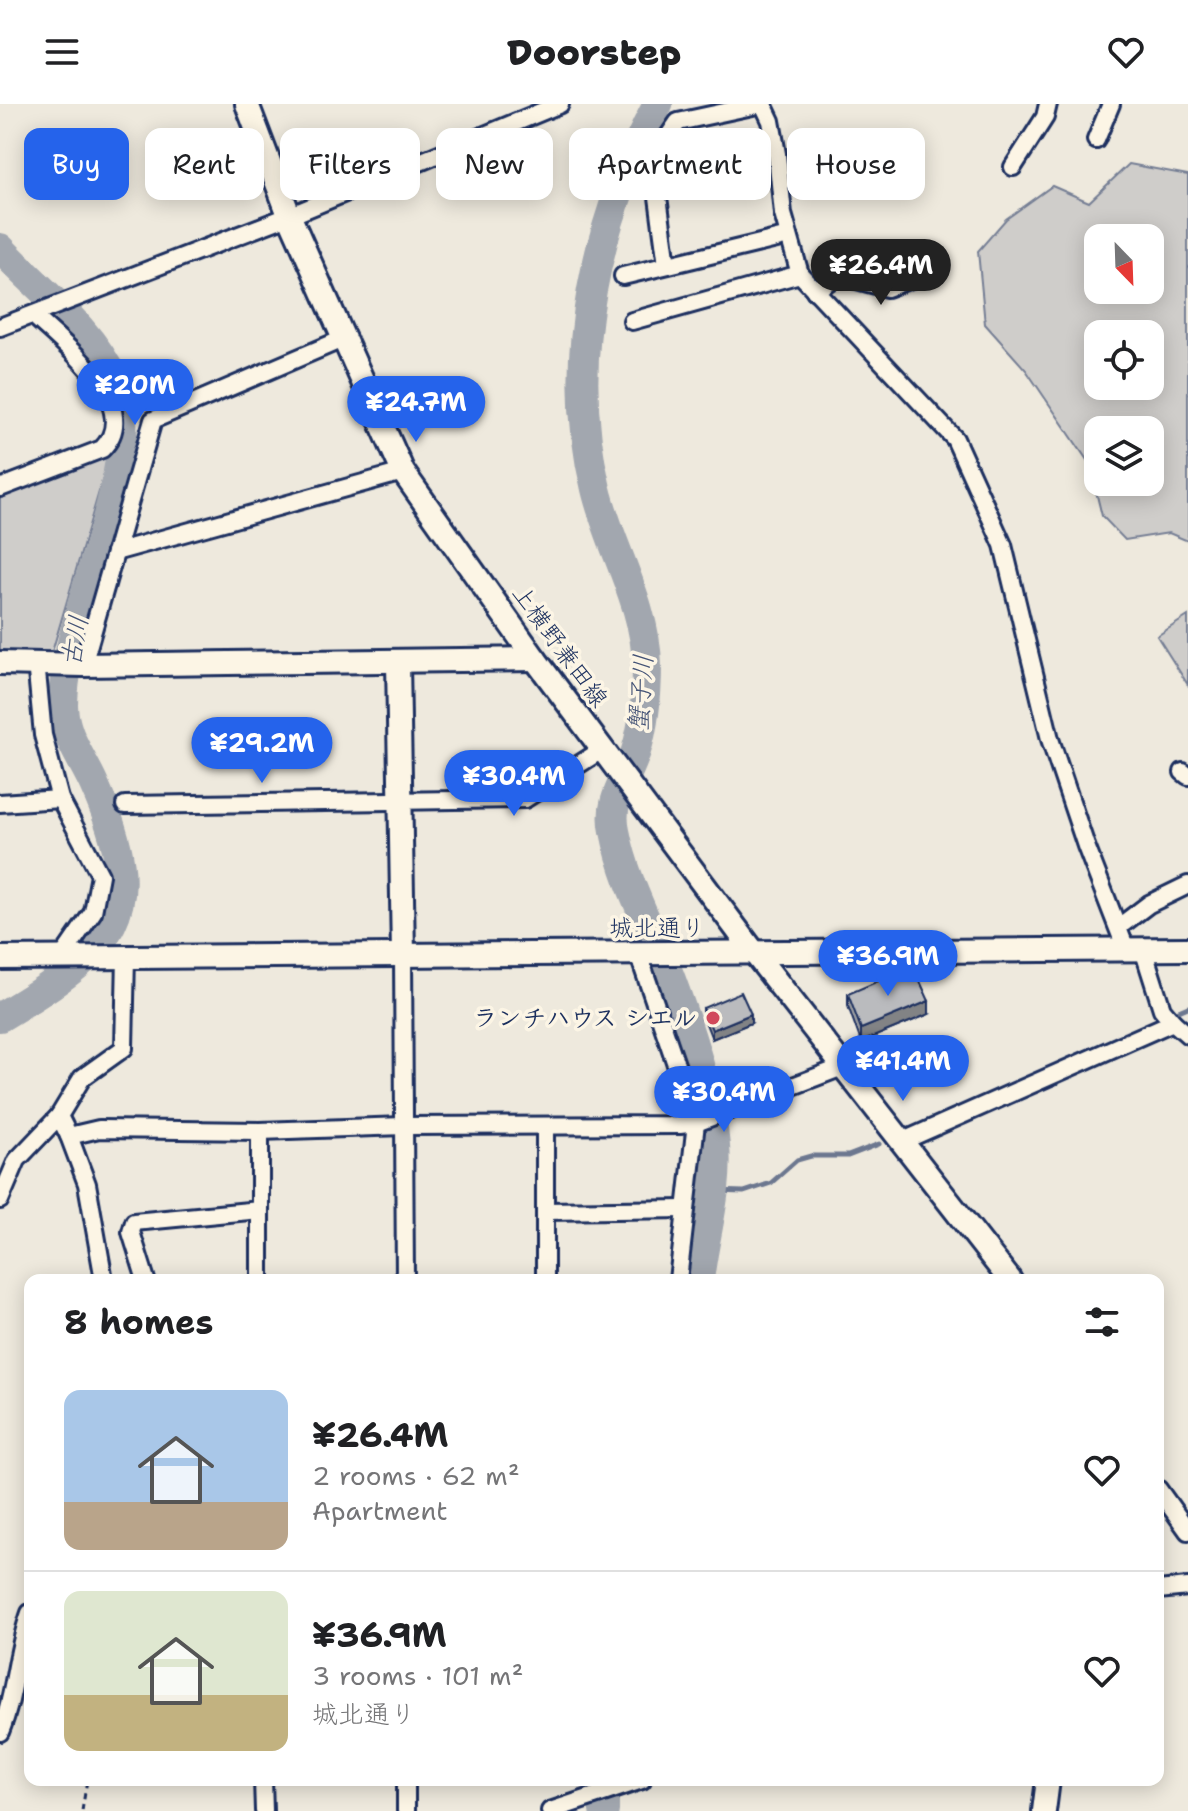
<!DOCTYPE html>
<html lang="en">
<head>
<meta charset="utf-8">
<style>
	body { margin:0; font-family:"Shantell Sans","Klee One",sans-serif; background:#f2f2f2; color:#202124; height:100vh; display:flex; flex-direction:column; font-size:30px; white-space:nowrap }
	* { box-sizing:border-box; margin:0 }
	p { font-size:26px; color:#757577 }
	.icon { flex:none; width:44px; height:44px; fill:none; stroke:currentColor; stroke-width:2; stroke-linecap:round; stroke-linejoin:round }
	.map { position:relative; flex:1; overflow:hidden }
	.drawer { position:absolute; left:24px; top:1170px; width:1140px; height:512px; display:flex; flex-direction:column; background:#fff; border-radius:16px; box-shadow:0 4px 20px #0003 }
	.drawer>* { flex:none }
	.top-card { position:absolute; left:24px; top:24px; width:1140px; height:72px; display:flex; gap:16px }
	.needle { width:52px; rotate:157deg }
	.controls { position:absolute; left:1084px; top:120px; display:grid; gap:16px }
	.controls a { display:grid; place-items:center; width:80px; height:80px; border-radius:16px; background:#fff; box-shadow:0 4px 20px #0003; font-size:40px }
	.price { position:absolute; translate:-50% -68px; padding:0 18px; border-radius:28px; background:#2563eb; color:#fff; font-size:26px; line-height:52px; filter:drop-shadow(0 2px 4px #0008) }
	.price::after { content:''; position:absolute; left:50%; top:48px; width:24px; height:18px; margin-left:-12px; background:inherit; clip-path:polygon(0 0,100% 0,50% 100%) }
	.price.active { background:#222; color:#fff }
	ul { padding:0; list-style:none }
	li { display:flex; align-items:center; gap:24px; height:200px; padding:0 40px }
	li+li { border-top:2px solid #e0e0e0 }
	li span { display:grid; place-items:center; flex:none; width:224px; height:160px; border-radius:16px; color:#555 }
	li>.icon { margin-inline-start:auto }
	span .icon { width:96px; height:96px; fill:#fffc; stroke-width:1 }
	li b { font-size:34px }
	h2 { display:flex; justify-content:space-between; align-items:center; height:96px; padding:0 40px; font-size:34px }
	.pill { padding:0 28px; border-radius:16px; background:#fff; box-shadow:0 4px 20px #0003; font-size:28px; line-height:72px }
	.pill.active { background:#2563eb; color:#fff }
	header { display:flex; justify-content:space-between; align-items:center; height:104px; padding:0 40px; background:#fff; font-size:36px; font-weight:800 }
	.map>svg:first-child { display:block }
	.green { fill:#cfcdca; stroke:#757e94; stroke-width:2; fill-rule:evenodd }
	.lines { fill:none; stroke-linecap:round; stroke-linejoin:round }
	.stream { stroke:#6c778f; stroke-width:5 }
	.river { stroke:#a2a7af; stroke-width:30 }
	.street-casing { stroke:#1b2f5e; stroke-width:22 }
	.secondary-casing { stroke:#1b2f5e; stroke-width:28 }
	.path { stroke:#1b2f5e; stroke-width:3; stroke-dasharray:6 6; stroke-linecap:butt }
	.street { stroke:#fcf5e5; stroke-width:16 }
	.secondary { stroke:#fcf5e5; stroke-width:22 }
	.wall { fill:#a0a1a3; stroke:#1b2f5e; stroke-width:2 }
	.shaded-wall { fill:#828385; stroke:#1b2f5e; stroke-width:2 }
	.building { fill:#babbbe; stroke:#1b2f5e; stroke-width:2 }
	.poi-dot { fill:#d1495b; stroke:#fcf5e5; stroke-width:3 }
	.labels { text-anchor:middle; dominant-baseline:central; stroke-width:7; stroke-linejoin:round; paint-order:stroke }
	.street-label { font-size:24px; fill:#1b2f5e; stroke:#fcf5e5 }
	.poi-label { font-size:24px; font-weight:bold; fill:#1b2f5e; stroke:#fcf5e5; text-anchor:end }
	.water-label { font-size:26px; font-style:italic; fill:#445376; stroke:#fcf5e5 }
</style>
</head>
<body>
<header><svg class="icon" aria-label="menu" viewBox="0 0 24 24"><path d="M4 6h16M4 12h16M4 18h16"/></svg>Doorstep<svg class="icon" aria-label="heart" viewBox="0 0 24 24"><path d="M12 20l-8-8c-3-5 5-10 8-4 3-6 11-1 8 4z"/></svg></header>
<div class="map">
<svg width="1188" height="1707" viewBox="0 0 1188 1707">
	<rect width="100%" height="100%" fill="#eee9dd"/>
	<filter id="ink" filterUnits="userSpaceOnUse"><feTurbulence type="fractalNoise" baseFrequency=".0125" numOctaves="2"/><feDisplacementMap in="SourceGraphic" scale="16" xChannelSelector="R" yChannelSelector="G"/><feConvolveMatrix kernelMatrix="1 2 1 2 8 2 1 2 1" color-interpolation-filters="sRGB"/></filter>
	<g filter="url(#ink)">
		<g class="green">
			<path d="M 1129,60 L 1188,71 L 1188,437 L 1169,429 L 1125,436 L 1102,412 L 1089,359 L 1026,266 L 985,220 L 978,147 L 1006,115 L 1052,82 L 1089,98 ZM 1098,134 L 1150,134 L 1150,186 L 1098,186 ZM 1098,230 L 1150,230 L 1150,282 L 1098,282 ZM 1098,326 L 1150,326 L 1150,378 L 1098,378 Z"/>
			<polygon points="110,350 52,548 0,547 0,391"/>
			<polygon points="1188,512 1188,581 1157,532"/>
		</g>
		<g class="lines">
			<g class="stream">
				<polyline points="1174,909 1188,903"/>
				<polyline points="714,1087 744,1088 771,1079 797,1056 811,1052 848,1052 879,1040"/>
			</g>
			<g class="river">
				<path d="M 658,0 C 596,117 564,254 596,385 C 610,444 646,500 647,562 C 647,588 644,621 636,647 C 627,677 608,694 615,727 C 625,780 653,827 671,876 C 690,928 710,987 715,1042 C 719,1087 704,1132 699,1176"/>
				<path d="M 0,144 C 38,185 91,224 114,276 C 149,356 65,505 63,600 C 63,630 81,652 93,678 C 153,810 113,846 0,913"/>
				<polyline points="604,1676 604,1707"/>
			</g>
			<g class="street-casing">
				<g id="street">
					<polyline points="763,0 771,17 777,50 783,110 800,170 955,335 1003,441 1050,635 1086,742 1126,845"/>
					<polyline points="1096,36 1111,0"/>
					<polyline points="1013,63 1045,13 1048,0"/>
					<polyline points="667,161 653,55 678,18 762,0"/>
					<polyline points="623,172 789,132"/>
					<polyline points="815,187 838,171 887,184 930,168"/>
					<polyline points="632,217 800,170"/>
					<polyline points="0,223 299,108 560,0"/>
					<path d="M 0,384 L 102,345 C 145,302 62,239 33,211"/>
					<polyline points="115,448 403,368"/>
					<polyline points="36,558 43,631 60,695 100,771 93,808 62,853"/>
					<polyline points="83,561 153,316 345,234"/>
					<polyline points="1183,668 1188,672"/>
					<polyline points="0,699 60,695"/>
					<polyline points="125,701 525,695 603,645"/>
					<polyline points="1120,822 1149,800 1188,781"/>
					<polyline points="1143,845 1162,905 1173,918"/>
					<polyline points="638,849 696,1019 678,1176"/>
					<polyline points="403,851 405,1176"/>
					<polyline points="59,1012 69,1032 99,1025 260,1027 404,1022 680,1021 696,1019 845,962"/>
					<polyline points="545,1022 545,1176"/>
					<polyline points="260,1027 260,1176"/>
					<polyline points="69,1032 87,1080 104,1176"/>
					<polyline points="903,1037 1173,918 1188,931"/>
					<polyline points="0,1096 17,1056 59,1012 82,974 124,944 126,852"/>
					<polyline points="545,1107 686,1105"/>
					<polyline points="146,1176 131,1128 134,1118 260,1106"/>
					<polyline points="1158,1385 1188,1427"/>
					<polyline points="1158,1486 1188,1483"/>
					<path d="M 0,1628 C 16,1589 16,1548 30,1509"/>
					<polyline points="263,1676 264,1707"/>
					<polyline points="406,1676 406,1707"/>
					<polyline points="550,1707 642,1676"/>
				</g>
			</g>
			<g class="secondary-casing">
				<g id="secondary">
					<polyline points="247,0 289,111 403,368 535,555 756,851 1010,1176"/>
					<polyline points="398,558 403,851"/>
					<polyline points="0,559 83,561 535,555"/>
					<polyline points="0,854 1188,845"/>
					<polyline points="1044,1707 1048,1676"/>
				</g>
			</g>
			<polyline class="path" points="82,1707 87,1676"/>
			<use href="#street" class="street"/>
			<use href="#secondary" class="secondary"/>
		</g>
		<g class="wall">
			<polygon points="848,890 929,910 861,938 848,902"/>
			<polygon points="703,904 751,919 712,935 703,912"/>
		</g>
		<g class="shaded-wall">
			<polygon points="929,897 929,910 861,938 861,925"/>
			<polygon points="751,910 751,919 712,935 712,926"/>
		</g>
		<g class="building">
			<polygon points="913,862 929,897 861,925 848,890"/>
			<polygon points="741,888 751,910 712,926 703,904"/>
		</g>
	</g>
	<circle class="poi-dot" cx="713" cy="914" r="8"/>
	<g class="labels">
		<g class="street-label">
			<text transform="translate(560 542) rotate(54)">上横野兼田線</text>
			<text x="657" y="824">城北通り</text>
		</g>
		<g class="poi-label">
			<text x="697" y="914">ランチハウス シエル</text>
		</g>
		<g class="water-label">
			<text transform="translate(74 537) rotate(-80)">古川</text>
			<text transform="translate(640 589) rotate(-86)">蟹子川</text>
		</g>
	</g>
</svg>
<div class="controls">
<a><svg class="needle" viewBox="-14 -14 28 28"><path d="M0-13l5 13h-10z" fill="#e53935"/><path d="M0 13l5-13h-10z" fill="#757577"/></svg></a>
<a><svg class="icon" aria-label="locate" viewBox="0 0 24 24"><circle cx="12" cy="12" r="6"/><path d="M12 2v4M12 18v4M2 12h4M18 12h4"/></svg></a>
<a><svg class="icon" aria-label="layers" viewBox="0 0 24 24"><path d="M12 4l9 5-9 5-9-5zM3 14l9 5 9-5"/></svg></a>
</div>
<b class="price active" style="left:881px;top:203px">¥26.4M</b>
<b class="price" style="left:135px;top:323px">¥20M</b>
<b class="price" style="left:416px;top:340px">¥24.7M</b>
<b class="price" style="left:262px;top:681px">¥29.2M</b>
<b class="price" style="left:514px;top:714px">¥30.4M</b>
<b class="price" style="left:888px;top:894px">¥36.9M</b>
<b class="price" style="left:903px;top:999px">¥41.4M</b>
<b class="price" style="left:724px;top:1030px">¥30.4M</b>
<div class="top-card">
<a class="pill active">Buy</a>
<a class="pill">Rent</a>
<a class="pill">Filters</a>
<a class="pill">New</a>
<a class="pill">Apartment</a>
<a class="pill">House</a>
</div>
<section class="drawer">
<h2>8 homes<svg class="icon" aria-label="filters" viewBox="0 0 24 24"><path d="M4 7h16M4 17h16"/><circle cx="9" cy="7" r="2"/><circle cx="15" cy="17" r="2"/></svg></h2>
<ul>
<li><span style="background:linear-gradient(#a9c7e8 70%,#b9a48a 0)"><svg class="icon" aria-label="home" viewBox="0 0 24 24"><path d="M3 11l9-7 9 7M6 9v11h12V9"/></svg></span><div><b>¥26.4M</b><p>2 rooms · 62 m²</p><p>Apartment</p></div><svg class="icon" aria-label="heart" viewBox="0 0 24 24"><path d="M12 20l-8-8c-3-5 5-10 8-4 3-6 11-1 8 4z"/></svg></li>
<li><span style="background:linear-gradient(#dfe7d0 65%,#c2b280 0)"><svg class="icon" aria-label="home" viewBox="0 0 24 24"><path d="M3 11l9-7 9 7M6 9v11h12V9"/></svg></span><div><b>¥36.9M</b><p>3 rooms · 101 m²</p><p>城北通り</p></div><svg class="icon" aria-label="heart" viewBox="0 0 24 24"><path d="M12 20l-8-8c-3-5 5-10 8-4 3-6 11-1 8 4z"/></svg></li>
</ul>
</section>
</div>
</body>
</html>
